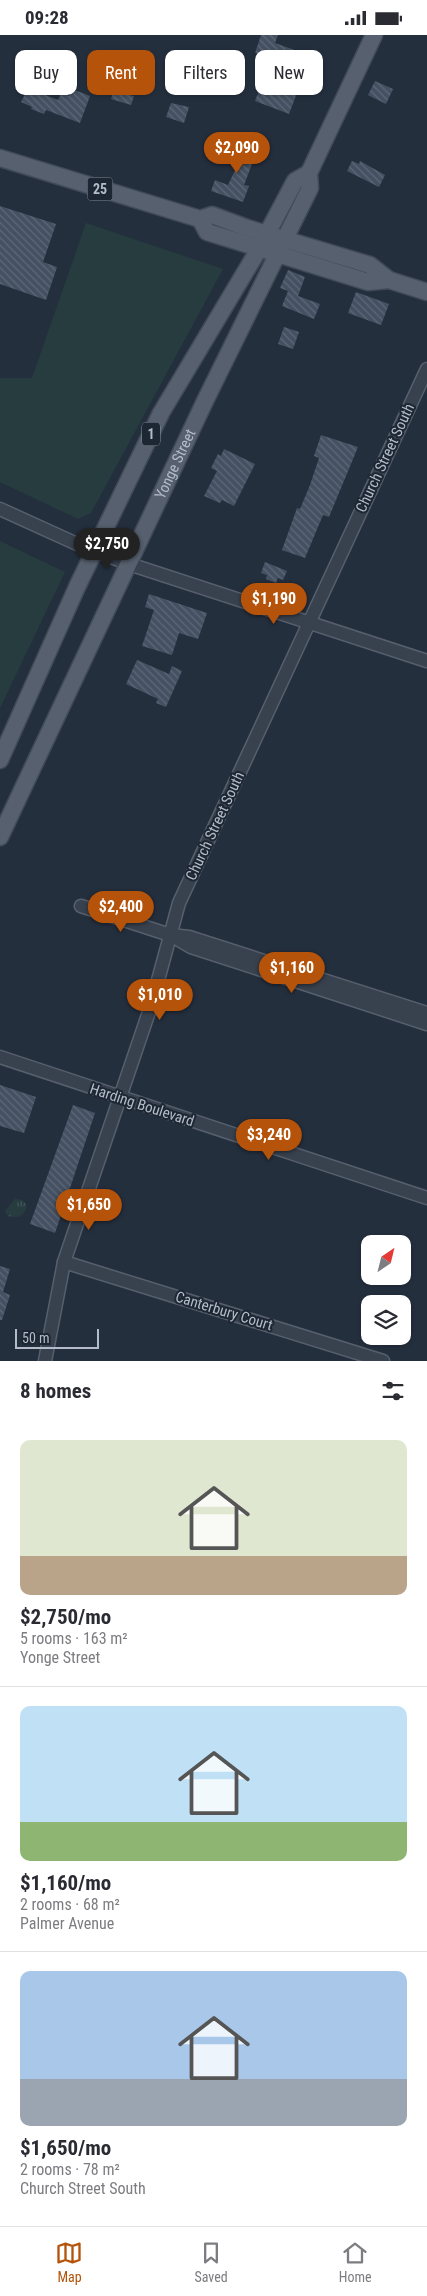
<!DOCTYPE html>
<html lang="en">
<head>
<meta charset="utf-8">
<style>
	body { margin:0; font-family:"Roboto Condensed",sans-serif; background:#f7f7f7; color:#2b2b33; height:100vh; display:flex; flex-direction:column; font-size:19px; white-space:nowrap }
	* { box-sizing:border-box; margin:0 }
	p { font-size:16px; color:#7c7c81 }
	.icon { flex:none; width:28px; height:28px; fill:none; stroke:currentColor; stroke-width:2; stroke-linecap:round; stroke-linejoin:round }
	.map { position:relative; height:1326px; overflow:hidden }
	.sheet { display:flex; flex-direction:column; background:#fff; flex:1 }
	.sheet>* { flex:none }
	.top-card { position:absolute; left:15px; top:15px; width:398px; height:45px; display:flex; gap:10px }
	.needle { width:32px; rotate:35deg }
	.tools { position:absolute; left:361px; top:1200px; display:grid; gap:10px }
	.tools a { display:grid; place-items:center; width:50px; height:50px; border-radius:10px; background:#fff; box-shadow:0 1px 4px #0004; font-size:25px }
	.scale { position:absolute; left:15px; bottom:12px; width:84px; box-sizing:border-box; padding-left:5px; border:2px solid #b4bcc9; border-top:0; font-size:14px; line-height:18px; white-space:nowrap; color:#b4bcc9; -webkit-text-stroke:4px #1d2633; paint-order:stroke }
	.price { position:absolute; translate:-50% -42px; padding:0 11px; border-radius:18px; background:#b45309; color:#fff; font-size:16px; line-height:32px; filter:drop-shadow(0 1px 2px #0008) }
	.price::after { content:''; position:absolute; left:50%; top:30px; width:15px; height:11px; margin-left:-8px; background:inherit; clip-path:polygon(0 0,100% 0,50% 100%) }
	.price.on { background:#222; color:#fff }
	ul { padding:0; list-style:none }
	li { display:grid; align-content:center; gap:10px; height:265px; padding:0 20px }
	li+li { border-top:1px solid #e1e1e2 }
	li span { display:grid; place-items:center; height:155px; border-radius:10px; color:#555 }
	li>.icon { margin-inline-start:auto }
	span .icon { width:90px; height:90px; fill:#fffc; stroke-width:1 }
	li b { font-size:21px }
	h2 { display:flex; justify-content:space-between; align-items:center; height:60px; padding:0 20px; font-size:21px }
	.tag { padding:0 18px; border-radius:10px; background:#fff; box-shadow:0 1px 4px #0004; font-size:18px; line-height:45px }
	.tag.on { background:#b45309; color:#fff }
	.status { display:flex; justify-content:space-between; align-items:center; height:35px; padding:0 25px; background:#fff; direction:ltr }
	.status svg { height:14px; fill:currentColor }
	.tabs { display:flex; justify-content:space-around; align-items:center; height:70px; border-top:1px solid #e1e1e2; background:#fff; font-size:14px; color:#7c7c81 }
	.tabs a { display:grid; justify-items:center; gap:2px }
	.tabs .on { color:#b45309 }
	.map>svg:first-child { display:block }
	.grass { fill:#263c3f }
	.park { fill:url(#park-tufts) }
	.building { fill:url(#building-back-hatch) }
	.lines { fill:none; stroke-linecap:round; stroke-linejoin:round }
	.minor-casing { stroke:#565f6c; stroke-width:15 }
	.major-casing { stroke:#414a57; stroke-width:19 }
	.minor { stroke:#38414e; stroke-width:12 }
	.major { stroke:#56606e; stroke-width:16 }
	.labels { text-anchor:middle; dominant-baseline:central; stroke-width:4; stroke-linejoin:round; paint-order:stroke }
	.shield { fill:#1d2633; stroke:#878f9c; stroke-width:1 }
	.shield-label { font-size:14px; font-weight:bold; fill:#b4bcc9 }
	.street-label { font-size:15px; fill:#b4bcc9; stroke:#1d2633 }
</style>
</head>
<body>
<div class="status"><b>09:28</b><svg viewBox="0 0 49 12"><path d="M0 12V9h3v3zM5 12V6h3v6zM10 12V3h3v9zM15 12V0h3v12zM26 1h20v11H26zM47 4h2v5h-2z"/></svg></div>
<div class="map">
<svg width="427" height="1326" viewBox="0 0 427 1326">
	<defs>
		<pattern id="park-tufts" width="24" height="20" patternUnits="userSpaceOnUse" patternTransform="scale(1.25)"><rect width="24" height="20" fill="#263c3f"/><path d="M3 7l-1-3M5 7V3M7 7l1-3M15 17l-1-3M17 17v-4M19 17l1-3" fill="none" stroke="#435659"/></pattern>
		<pattern id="building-back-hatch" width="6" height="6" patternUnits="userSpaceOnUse" patternTransform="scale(1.25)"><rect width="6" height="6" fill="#455162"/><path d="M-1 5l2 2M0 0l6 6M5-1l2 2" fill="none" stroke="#5d6877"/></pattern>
	</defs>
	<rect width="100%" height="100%" fill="#242f3e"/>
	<g class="grass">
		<polygon points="86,188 223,234 91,478 78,484 0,447 0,343 32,343"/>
		<polygon points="0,506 65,537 0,673"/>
	</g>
	<path class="park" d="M 15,1164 L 22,1165 L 27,1170 C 25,1181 18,1184 8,1181 L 5,1176 Z"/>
	<g class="building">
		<polygon points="261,0 278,0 275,8 311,21 289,79 255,66 271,24 255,18"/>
		<polygon points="375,46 393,54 386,69 368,60"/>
		<polygon points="117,47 131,54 129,60 134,61 131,70 111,64"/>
		<polygon points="28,53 58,65 61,58 69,61 72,54 90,61 80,88 46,75 44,79 31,74 32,72 21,67"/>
		<polygon points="171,68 189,72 184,88 166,82"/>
		<polygon points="243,111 257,116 244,150 249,151 243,167 211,156 215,145 228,150 236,133 231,131 233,127 226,118"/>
		<polygon points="352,126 359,129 360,126 385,140 379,152 347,136"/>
		<polygon points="0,171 56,189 43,227 57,232 46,265 0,249"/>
		<polygon points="288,235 305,242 298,261 320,269 314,284 282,271 288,256 280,253"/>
		<polygon points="356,257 389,269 381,290 348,278"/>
		<polygon points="284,292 299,297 293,314 278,309"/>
		<polygon points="321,400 358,412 329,482 323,480 305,523 282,515 297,473 300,474 310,450 319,423 314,421"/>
		<polygon points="224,414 255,429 234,471 222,465 220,468 204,461 217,436 211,433 218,419 221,421"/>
		<polygon points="265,527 287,536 283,545 278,543 276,548 266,544 267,540 261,538"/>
		<polygon points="149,559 207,578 198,604 179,598 172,620 142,611 154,575 145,572"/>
		<polygon points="137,625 169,639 172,631 182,636 166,672 156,668 158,664 126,649"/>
		<polygon points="0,1050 36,1062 24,1098 0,1091"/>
		<polygon points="73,1070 95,1078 55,1198 30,1189"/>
		<polygon points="0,1231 10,1234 3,1257 10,1260 2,1285 0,1285"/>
	</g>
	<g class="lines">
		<g class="minor-casing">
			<g id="minor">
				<polyline points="0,474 77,509 129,529 427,626"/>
				<polyline points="81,871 170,900 189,902 427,978"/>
				<polyline points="179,905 191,912 427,989"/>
				<polyline points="0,1022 427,1163"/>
				<polyline points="64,1227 383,1326"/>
				<polyline points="45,1326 64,1227 151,971 179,868 427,334"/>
			</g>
		</g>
		<g class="major-casing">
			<g id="major">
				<polyline points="0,123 200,184 212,180 247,193 370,230 389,245"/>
				<polyline points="200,184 207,197 368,247 389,245 427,257"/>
				<polyline points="0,725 77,552 161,378 259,214 295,146 309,138"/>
				<path id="s1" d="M 0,802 L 205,366 L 310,153 L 309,138 L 374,0"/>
			</g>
		</g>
		<use href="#minor" class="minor"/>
		<use href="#major" class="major"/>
	</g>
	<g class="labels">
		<g class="shield">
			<rect x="87.5" y="142.5" width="25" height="23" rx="4"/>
			<rect x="142" y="387.5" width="18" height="23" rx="4"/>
		</g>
		<g class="shield-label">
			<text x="100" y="154">25</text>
			<text x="151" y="399">1</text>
		</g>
		<g class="street-label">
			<text transform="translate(385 423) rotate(-65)">Church Street South</text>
			<text stroke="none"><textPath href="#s1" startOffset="412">Yonge Street</textPath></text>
			<text transform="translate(215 791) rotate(-65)">Church Street South</text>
			<text transform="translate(142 1070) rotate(18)">Harding Boulevard</text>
			<text transform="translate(224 1276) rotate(17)">Canterbury Court</text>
		</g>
	</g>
</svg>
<div class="tools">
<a><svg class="needle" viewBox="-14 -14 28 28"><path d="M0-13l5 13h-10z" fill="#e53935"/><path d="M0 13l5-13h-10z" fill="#7c7c81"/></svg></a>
<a><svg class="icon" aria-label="layers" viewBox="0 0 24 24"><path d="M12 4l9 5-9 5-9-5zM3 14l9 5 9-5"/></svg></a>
</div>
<div class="scale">50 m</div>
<b class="price" style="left:237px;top:139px">$2,090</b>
<b class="price on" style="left:107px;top:535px">$2,750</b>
<b class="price" style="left:274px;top:590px">$1,190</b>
<b class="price" style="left:121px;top:898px">$2,400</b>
<b class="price" style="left:292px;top:959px">$1,160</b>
<b class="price" style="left:160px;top:986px">$1,010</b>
<b class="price" style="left:269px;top:1126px">$3,240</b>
<b class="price" style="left:89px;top:1196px">$1,650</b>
<div class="top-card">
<a class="tag">Buy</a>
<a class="tag on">Rent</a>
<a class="tag">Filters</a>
<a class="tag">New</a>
</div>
</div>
<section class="sheet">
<h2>8 homes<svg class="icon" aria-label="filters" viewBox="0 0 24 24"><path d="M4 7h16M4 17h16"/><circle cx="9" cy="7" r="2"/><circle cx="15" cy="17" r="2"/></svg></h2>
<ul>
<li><span style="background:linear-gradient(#dfe7d0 75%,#b9a48a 0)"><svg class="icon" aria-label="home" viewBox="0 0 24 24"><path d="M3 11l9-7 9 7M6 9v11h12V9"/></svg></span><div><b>$2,750/mo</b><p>5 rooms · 163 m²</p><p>Yonge Street</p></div></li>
<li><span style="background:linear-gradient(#bfe0f5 75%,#8fb573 0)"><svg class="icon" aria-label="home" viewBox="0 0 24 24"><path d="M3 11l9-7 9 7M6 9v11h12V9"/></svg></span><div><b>$1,160/mo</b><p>2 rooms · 68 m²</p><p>Palmer Avenue</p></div></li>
<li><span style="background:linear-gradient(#a9c7e8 70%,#9aa5b1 0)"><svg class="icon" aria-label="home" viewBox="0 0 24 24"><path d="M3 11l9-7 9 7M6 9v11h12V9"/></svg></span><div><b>$1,650/mo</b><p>2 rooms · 78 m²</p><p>Church Street South</p></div></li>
</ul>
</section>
<nav class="tabs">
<a class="on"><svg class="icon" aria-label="map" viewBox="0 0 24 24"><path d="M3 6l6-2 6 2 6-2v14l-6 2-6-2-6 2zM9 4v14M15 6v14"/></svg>Map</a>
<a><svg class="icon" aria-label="saved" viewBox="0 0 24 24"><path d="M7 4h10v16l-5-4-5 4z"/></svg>Saved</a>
<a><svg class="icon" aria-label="home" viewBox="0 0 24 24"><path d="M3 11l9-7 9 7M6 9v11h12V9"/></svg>Home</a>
</nav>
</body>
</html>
